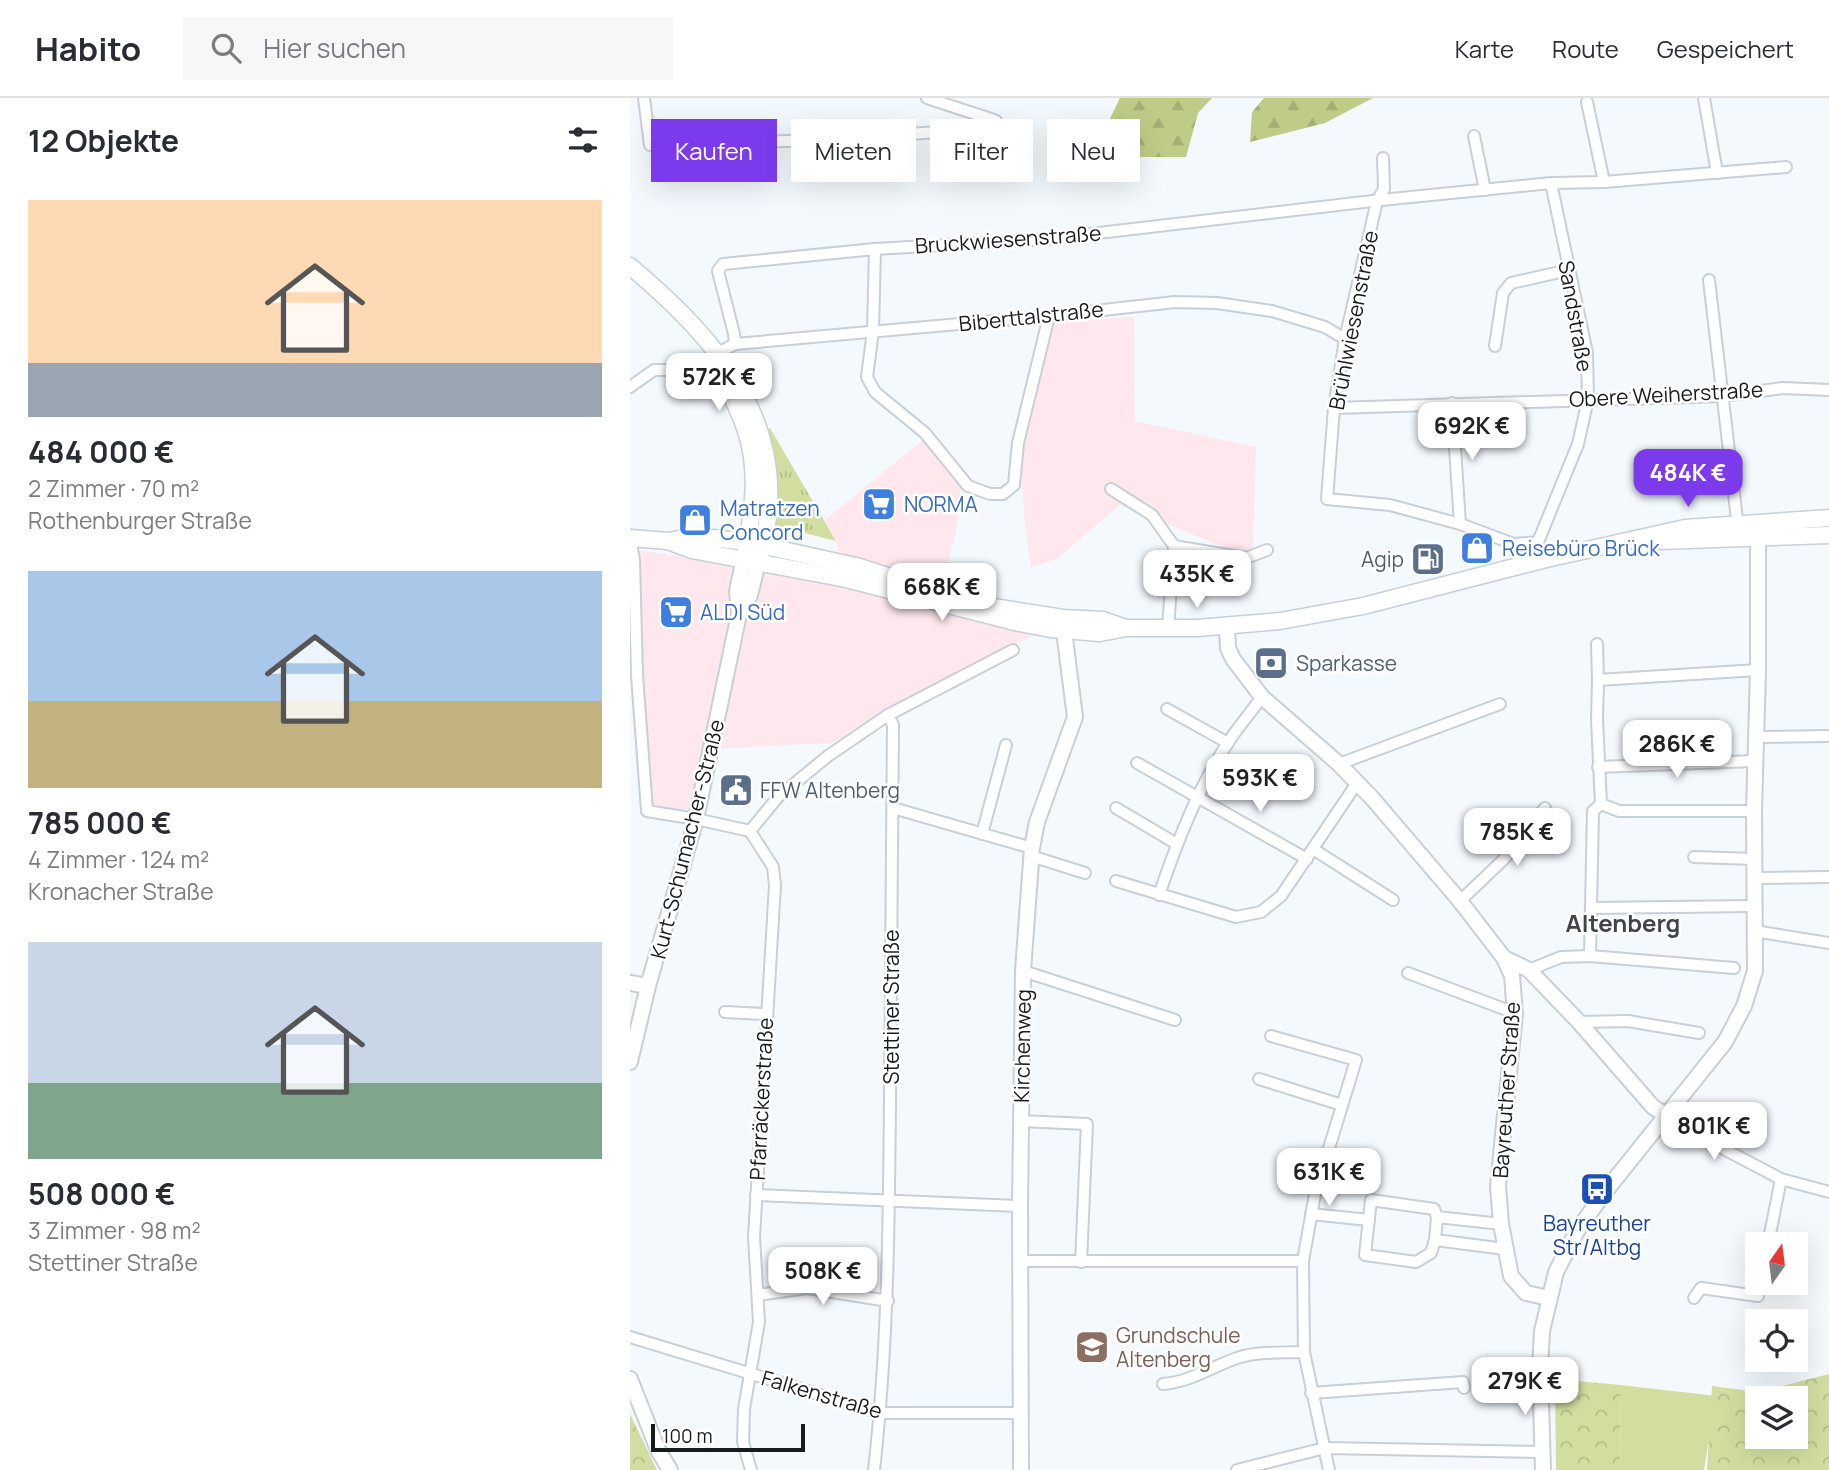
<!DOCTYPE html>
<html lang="de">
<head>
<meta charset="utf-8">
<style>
	body { margin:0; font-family:Manrope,sans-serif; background:#f7f7f7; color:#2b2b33; height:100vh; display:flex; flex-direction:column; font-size:26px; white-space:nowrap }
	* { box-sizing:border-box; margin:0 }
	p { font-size:23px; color:#7c7c81 }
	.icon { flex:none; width:38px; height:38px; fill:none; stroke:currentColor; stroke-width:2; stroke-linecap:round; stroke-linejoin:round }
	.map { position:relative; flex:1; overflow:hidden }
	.details { display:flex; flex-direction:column; background:#fff; width:630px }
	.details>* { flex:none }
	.banner { position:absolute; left:21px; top:21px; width:665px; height:63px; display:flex; gap:14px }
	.needle { width:46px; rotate:14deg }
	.buttons { position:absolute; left:1115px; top:1134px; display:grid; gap:14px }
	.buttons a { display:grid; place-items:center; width:63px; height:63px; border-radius:0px; background:#fff; box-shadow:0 7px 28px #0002; font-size:35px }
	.scale { position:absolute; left:21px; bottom:18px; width:154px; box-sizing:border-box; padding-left:7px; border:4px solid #181b1e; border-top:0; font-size:19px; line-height:24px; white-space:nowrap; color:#181b1e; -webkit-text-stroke:5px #fff; paint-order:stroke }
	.price { position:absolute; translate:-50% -60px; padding:0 16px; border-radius:14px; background:#fff; color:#222; font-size:23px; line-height:46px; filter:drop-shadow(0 2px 4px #0008) }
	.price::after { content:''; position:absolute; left:50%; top:42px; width:21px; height:16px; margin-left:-10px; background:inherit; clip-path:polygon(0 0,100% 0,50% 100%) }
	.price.on { background:#7c3aed; color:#fff }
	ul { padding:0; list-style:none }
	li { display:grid; align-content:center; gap:14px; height:371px; padding:0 28px }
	li span { display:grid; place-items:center; height:217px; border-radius:0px; color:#555 }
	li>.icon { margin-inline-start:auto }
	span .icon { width:126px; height:126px; fill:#fffc; stroke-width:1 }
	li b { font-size:30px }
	h2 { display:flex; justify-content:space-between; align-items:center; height:84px; padding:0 28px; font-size:30px }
	.chip { padding:0 24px; border-radius:0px; background:#fff; box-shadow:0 7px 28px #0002; font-size:24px; line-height:63px }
	.chip.on { background:#7c3aed; color:#fff }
	header { display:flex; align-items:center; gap:42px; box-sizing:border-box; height:98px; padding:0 35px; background:#fff; border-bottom:2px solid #e1e1e2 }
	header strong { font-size:33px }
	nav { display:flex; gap:38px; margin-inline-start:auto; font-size:24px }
	.search { width:490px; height:63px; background:#f7f7f7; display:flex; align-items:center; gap:18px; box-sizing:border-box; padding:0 24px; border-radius:0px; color:#7c7c81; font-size:26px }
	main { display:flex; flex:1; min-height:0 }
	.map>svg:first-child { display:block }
	.commercial { fill:#fee8ed }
	.grass { fill:url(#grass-tufts) }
	.forest { fill:url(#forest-firs) }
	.park { fill:url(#park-crowns); fill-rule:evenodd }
	.garden { fill:#d2dea0 }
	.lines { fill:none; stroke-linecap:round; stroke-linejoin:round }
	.minor-casing { stroke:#c7cfd8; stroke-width:14 }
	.tertiary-casing { stroke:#c7cfd8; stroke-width:18 }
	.secondary-casing { stroke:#c7cfd8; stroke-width:19 }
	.minor { stroke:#fff; stroke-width:10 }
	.tertiary { stroke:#fff; stroke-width:14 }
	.secondary { stroke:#fff; stroke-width:16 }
	.labels { text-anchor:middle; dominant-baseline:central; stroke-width:5; stroke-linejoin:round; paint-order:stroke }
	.street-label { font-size:21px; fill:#181b1e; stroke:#fff }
	.shop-label { font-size:21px; fill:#366cbe; stroke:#fff; text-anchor:start }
	.service-label { font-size:21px; fill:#4e5e75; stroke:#fff; text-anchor:start }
	.transit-label { font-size:21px; fill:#164399; stroke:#fff }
	.education-label { font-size:21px; fill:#785e54; stroke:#fff; text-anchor:start }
	.quarter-label { font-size:24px; font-weight:bold; fill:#3e454c; stroke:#fff }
</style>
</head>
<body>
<header>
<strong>Habito</strong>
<div class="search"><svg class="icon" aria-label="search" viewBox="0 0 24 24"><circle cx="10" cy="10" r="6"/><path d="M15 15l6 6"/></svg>Hier suchen</div>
<nav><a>Karte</a><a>Route</a><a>Gespeichert</a></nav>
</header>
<main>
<section class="details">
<h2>12 Objekte<svg class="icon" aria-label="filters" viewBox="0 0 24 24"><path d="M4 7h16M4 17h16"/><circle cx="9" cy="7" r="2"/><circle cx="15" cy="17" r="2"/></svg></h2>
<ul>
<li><span style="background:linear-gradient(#ffd9b3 75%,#9aa5b1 0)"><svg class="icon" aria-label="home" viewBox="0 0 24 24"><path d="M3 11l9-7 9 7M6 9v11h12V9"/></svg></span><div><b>484 000 €</b><p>2 Zimmer · 70 m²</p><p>Rothenburger Straße</p></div></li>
<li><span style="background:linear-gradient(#a9c7e8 60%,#c2b280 0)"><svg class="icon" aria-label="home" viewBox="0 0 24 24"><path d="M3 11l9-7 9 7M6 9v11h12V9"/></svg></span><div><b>785 000 €</b><p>4 Zimmer · 124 m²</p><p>Kronacher Straße</p></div></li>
<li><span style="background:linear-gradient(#c9d6e8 65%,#7fa58c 0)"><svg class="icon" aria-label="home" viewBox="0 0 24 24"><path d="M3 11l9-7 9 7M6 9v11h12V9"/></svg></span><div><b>508 000 €</b><p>3 Zimmer · 98 m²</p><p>Stettiner Straße</p></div></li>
</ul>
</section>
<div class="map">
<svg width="1199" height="1372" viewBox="0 0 1199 1372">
	<defs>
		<pattern id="grass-tufts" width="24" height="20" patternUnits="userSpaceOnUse" patternTransform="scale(1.75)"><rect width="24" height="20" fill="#d2dea0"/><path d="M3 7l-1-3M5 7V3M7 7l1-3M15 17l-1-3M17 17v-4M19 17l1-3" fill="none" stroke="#b4be89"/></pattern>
		<pattern id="forest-firs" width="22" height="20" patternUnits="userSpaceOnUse" patternTransform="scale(1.75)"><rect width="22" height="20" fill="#bfcc87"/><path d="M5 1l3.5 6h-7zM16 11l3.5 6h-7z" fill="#a3af74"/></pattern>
		<pattern id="park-crowns" width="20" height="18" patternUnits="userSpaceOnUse" patternTransform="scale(1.75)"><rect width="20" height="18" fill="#d2dea0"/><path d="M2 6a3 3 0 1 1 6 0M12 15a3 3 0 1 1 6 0" fill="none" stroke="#b4be89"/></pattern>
	</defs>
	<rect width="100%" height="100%" fill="#f4f9fe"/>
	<g class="commercial">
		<polygon points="504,219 505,323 626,349 623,461 490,407 428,460 401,470 394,420 391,357 421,223"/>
		<polygon points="294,341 332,387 326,433 309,502 411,533 202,645 83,651 67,718 19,711 4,452 138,469 216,486 206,443 195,422"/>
	</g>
	<polygon class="grass" points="140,330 206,443 143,427 135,334"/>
	<g class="forest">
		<polygon points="490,0 582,0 568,15 556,59 511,59 450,67 451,61 467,47"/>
		<polygon points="634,0 743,0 695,25 620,44 622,14"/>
	</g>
	<g class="park">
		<path d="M 1199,1276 L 1199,1372 L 1077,1372 L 1082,1288 L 1128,1294 ZM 1127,1300 L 1166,1300 L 1166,1339 L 1127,1339 Z"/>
		<polygon points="925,1281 991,1287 990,1372 926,1372"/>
		<polygon points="0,1316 27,1372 0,1372"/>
	</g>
	<polygon class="garden" points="991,1287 1086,1298 1074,1372 990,1372"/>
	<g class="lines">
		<g class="minor-casing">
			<g id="minor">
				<polyline points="14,0 20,47 191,42 323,33 366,23"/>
				<polyline points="297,0 364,22"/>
				<polyline points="1074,0 1087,75"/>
				<polyline points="957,4 974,84"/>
				<polyline points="844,38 855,92"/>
				<polyline points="753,60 754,91 747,103 715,241 704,310 697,401 760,407 830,426 884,446 908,444 948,346 958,301 957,255 921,85"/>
				<polyline points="245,151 243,233 237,279 245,294 295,335 338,388 360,396 373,396 384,387 388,345 419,218"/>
				<polyline points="1079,182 1108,430"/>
				<polyline points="105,246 104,236 88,173 93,166 245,151 417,141 751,102 921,85 974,84 1156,69"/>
				<polyline points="865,248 873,195 881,185 939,172"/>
				<polyline points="0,289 24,272 56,272 105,246 419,218 545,204 587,205 642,213 695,229 715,241"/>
				<polyline points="822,305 830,426"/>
				<polyline points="704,310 1093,298 1153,290 1199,292"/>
				<polyline points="481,391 522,417 544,448 538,530"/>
				<polyline points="0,440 4,462 7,577 17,713 66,721 120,733 148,699 198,658 258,617 383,552"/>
				<polyline points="544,448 616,460 637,452"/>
				<polyline points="967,546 968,582"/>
				<polyline points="537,611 598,645"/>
				<polyline points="1125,639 1199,638"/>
				<polyline points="507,665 677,761"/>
				<polyline points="709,666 870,606"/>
				<polyline points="968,669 1124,663"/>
				<polyline points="263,710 402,750"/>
				<polyline points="486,710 547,746"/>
				<polyline points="1124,713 989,713 971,706 967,622 968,582 1128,572"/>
				<polyline points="120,733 143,769 145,787 124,1139 129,1224 114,1311 113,1344 121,1372"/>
				<polyline points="352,736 376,647"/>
				<polyline points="683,751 763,802"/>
				<polyline points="401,758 455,775"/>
				<polyline points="1064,759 1124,761"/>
				<polyline points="1124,780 1199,779"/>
				<polyline points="486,783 606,819 631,814 651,798 727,685"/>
				<path d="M 529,797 C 547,744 568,690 599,643 C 609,628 621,614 632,599"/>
				<polyline points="830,803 873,762 915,710"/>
				<polyline points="961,810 1123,808"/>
				<polyline points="1124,833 1199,845"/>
				<polyline points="960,858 963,713 971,706"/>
				<polyline points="899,872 931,859 960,858 1104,870"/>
				<polyline points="393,873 545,922"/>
				<polyline points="778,875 885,915"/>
				<polyline points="95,914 136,916"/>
				<polyline points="949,924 998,923 1069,935"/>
				<polyline points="641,938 726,962 685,1096 673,1163 674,1254 699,1372"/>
				<polyline points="629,981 712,1007"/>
				<polyline points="1036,1017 1050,1028 1151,1081 1199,1094"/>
				<polyline points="391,1023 457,1026 451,1164"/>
				<polyline points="126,1097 390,1108"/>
				<polyline points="681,1116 739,1122"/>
				<polyline points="871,1126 807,1119 805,1142 875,1151"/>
				<polyline points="805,1142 801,1155 786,1164 735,1157 741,1102 804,1111 807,1119"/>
				<polyline points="1138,1146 1151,1081"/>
				<polyline points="390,1163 673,1163"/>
				<polyline points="128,1197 177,1190 258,1203"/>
				<polyline points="1064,1200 1071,1190 1128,1198 1131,1185"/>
				<polyline points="0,1239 250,1315 390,1315"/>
				<path d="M 533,1286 C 560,1284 581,1269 607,1260 C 628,1253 651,1255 674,1254"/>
				<polyline points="681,1295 833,1284 834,1290"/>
				<path d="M 244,1372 C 258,1248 259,1124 260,1000 C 261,876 262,751 263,627 L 258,617"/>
				<polyline points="607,1372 695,1350 913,1354"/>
			</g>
		</g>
		<g class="tertiary-casing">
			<g id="tertiary">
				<polyline points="109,516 120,497 128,464"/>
				<polyline points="597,529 598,550 603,561 632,599 709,666 742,700 830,803 874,860 899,872 949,924 1023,1009 1036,1017"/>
				<polyline points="874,860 882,878 885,915 868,1088 871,1126 881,1178 896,1195 919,1200"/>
				<polyline points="0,885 18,888"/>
				<polyline points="0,964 18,888 66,721 109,516 107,493 114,461"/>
				<polyline points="0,1281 28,1352 40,1372"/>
				<polyline points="391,1372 390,1108 393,873 402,750 407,724 445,619 434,533"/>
				<polyline points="913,1372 910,1270 912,1233 926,1174 947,1133 974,1095 1095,944 1114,908 1125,873 1124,713 1128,572 1128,428"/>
			</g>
		</g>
		<g class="secondary-casing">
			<g id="secondary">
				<path d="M 0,168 C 89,243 165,330 131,455"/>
				<path d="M 87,262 C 94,286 108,308 116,333 C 129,372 123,412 116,452"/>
				<polyline points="0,440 38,443 64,438 117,444 230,469 315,497"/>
				<polyline points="38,443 62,452 216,481 389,525 421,531 470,535 496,530 567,530 650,523 733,508 912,462 1055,430 1199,420"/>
				<polyline points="1030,443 1199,437"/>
				<polyline points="364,509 433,520 473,522 493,529"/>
			</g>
		</g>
		<use href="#minor" class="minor"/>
		<use href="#tertiary" class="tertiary"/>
		<use href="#secondary" class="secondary"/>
	</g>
	<defs>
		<g id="supermarket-square" transform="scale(1.75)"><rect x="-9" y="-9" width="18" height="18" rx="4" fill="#3f7fe0" stroke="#fff"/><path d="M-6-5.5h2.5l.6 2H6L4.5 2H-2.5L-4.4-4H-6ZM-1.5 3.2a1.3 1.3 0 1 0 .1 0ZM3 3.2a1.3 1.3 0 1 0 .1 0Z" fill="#fff"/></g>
		<g id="shop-square" transform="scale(1.75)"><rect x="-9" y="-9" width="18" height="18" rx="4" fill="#3f7fe0" stroke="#fff"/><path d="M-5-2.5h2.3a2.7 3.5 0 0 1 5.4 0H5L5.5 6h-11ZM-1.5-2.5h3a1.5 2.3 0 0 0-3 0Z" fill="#fff"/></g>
		<g id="fuel-square" transform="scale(1.75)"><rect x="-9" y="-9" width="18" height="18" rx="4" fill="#5c6f8a" stroke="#fff"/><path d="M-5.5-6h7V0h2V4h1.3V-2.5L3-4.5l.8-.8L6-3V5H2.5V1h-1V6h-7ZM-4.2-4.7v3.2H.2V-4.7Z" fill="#fff"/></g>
		<g id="bank-square" transform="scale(1.75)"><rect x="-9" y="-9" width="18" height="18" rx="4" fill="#5c6f8a" stroke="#fff"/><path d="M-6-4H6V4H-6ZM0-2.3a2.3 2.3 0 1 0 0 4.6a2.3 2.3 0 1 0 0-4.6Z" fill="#fff"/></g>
		<g id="civic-square" transform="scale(1.75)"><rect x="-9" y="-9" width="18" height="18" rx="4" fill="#5c6f8a" stroke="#fff"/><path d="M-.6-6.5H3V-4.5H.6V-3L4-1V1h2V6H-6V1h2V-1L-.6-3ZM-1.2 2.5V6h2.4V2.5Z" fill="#fff"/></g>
		<g id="bus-square" transform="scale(1.75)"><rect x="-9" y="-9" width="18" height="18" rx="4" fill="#1a4fb4" stroke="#fff"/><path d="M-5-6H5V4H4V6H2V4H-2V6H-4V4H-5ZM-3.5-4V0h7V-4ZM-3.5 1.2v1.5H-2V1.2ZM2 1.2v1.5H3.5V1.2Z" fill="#fff"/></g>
		<g id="school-square" transform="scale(1.75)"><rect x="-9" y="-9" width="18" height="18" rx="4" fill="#8d6e63" stroke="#fff"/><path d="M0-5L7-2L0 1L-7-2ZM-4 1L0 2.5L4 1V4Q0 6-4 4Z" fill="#fff"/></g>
	</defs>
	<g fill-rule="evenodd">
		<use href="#supermarket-square" x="249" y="406"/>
		<use href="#shop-square" x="65" y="422"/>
		<use href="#shop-square" x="847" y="450"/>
		<use href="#fuel-square" x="798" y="461"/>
		<use href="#supermarket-square" x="46" y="514"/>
		<use href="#bank-square" x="641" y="565"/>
		<use href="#civic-square" x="106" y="692"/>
		<use href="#bus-square" x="967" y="1091"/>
		<use href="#school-square" x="462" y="1249"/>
	</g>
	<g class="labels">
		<g class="street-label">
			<text transform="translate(378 141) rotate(-4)">Bruckwiesenstraße</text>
			<text transform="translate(401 218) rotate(-6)">Biberttalstraße</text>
			<text transform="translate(946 218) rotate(80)">Sandstraße</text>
			<text transform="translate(723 222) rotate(-79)">Brühlwiesenstraße</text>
			<text transform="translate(1036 296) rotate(-3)">Obere Weiherstraße</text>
			<text transform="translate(57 741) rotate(-76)">Kurt-Schumacher-Straße</text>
			<text transform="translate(261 909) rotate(-90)">Stettiner Straße</text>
			<text transform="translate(392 948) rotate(-89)">Kirchenweg</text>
			<text transform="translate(876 992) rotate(-86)">Bayreuther Straße</text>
			<text transform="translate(131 1001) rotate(-87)">Pfarräckerstraße</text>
			<text transform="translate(192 1296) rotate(16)">Falkenstraße</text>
		</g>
		<g class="shop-label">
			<text x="274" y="406">NORMA</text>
			<text x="90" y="410">Matratzen<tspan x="90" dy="24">Concord</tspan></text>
			<text x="872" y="450">Reisebüro Brück</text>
			<text x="70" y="514">ALDI Süd</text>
		</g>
		<g class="service-label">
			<text x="774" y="461" text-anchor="end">Agip</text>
			<text x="666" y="565">Sparkasse</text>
			<text x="130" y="692">FFW Altenberg</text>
		</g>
		<g class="transit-label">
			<text x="967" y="1125">Bayreuther<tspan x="967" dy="24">Str/Altbg</tspan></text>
		</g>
		<g class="education-label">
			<text x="486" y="1237">Grundschule<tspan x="486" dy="24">Altenberg</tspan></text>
		</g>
		<g class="quarter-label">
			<text x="993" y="824">Altenberg</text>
		</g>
	</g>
</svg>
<div class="buttons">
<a><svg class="needle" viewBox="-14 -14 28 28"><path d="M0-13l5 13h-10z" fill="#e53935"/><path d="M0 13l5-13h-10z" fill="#7c7c81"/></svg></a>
<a><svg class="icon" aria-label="locate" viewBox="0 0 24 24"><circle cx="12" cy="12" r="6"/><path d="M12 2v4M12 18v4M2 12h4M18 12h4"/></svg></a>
<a><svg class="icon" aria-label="layers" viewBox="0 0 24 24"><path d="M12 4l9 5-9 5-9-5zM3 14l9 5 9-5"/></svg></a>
</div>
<div class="scale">100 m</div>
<b class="price" style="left:89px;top:315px">572K €</b>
<b class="price" style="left:842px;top:364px">692K €</b>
<b class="price on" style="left:1058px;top:411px">484K €</b>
<b class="price" style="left:567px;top:512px">435K €</b>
<b class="price" style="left:312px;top:525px">668K €</b>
<b class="price" style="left:1047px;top:682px">286K €</b>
<b class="price" style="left:630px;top:716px">593K €</b>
<b class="price" style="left:887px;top:770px">785K €</b>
<b class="price" style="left:1084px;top:1064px">801K €</b>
<b class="price" style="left:699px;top:1110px">631K €</b>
<b class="price" style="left:193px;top:1209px">508K €</b>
<b class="price" style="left:895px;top:1319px">279K €</b>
<div class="banner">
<a class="chip on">Kaufen</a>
<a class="chip">Mieten</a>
<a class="chip">Filter</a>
<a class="chip">Neu</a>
</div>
</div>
</main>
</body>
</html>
